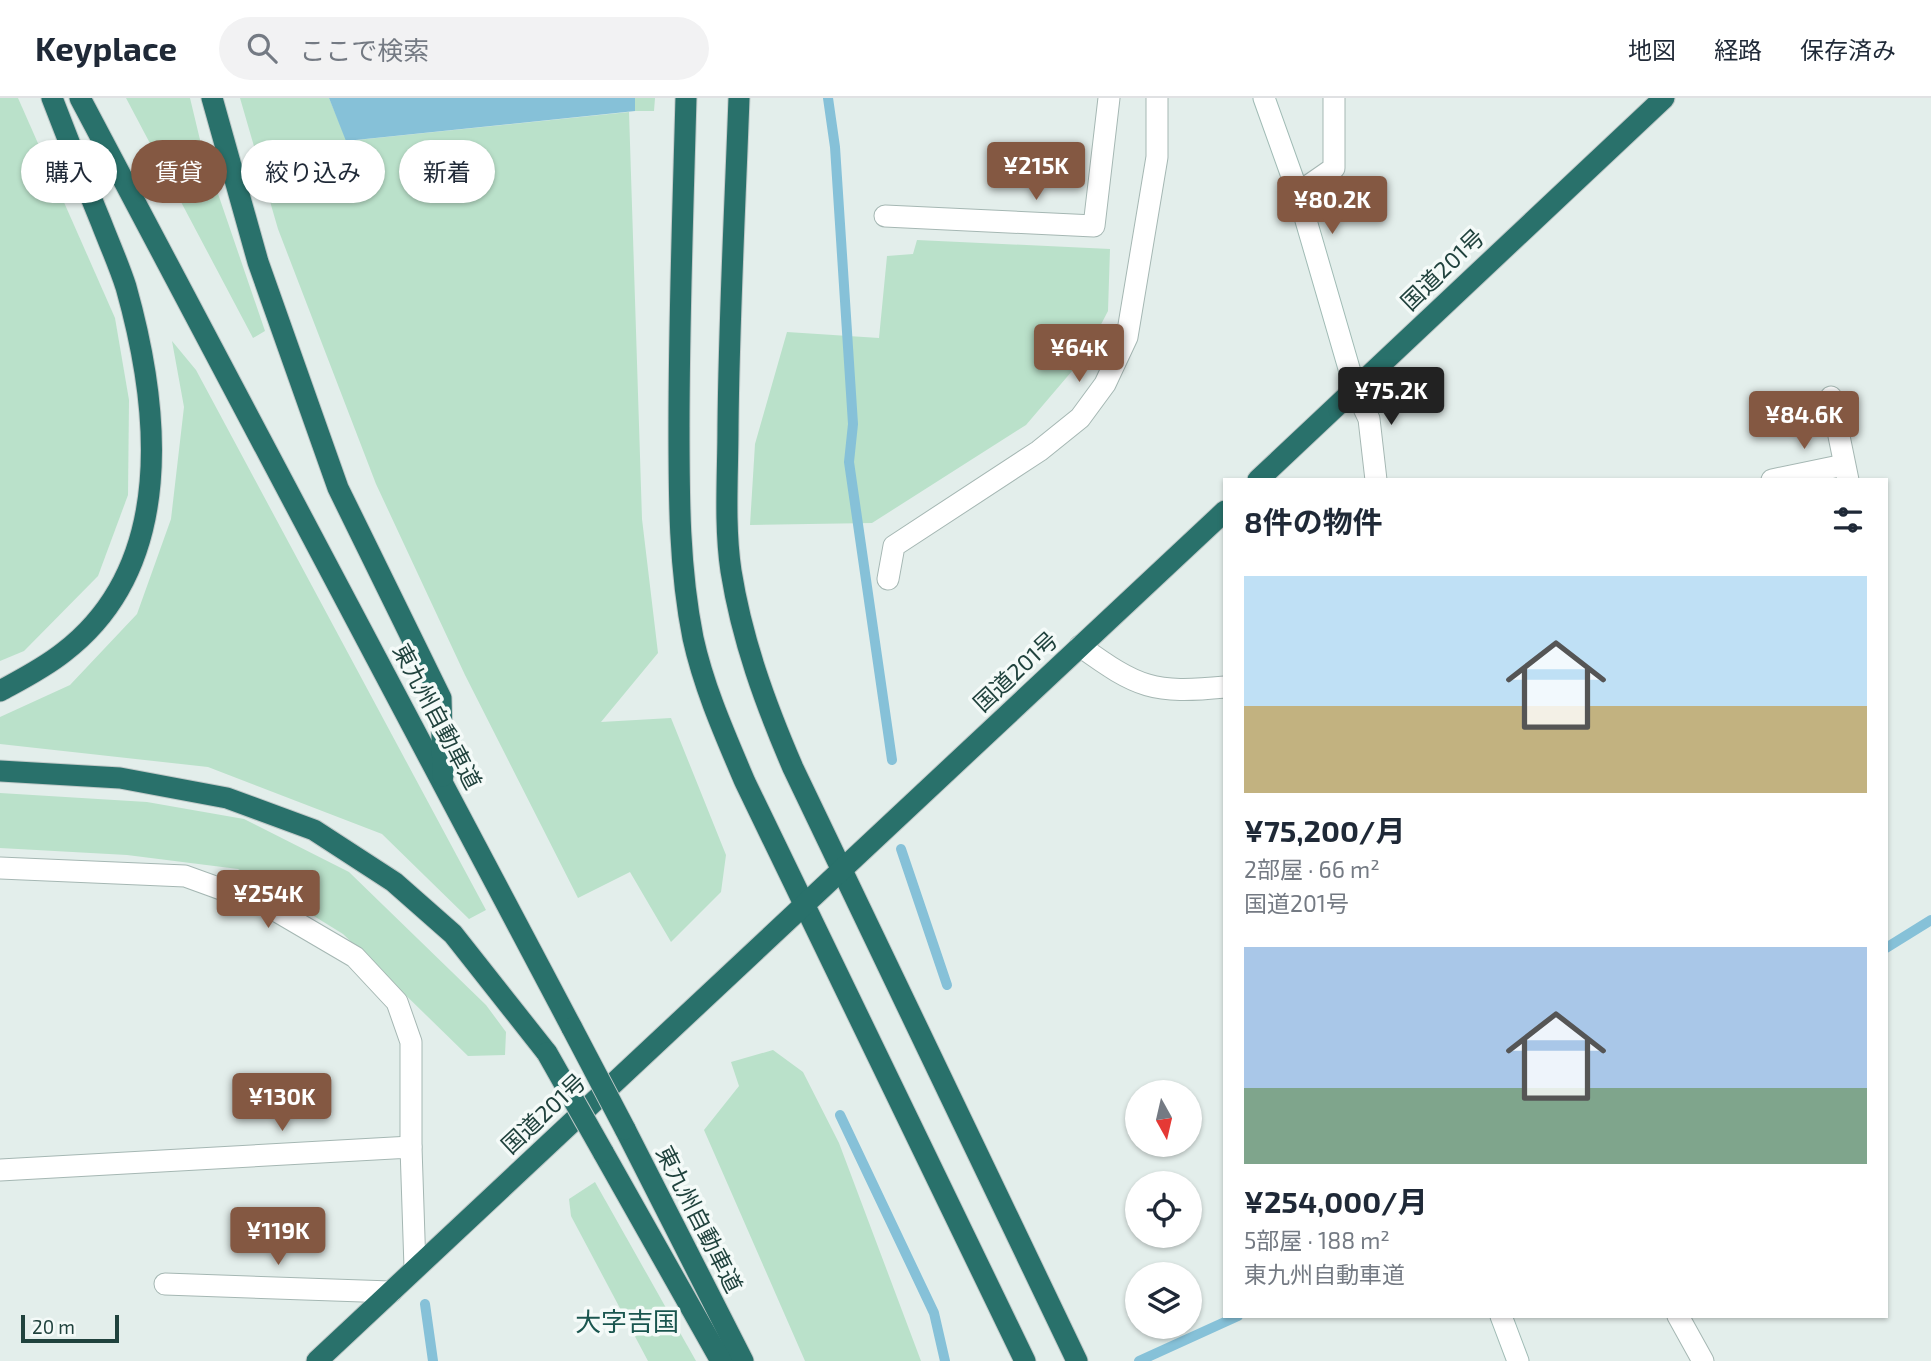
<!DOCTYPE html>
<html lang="ja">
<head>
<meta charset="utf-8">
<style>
	body { margin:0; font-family:"Exo 2","Noto Sans JP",sans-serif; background:#f2f2f3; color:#1f2937; height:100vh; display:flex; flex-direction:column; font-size:26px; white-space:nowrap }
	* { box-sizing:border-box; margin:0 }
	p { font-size:23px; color:#747a83 }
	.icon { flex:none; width:38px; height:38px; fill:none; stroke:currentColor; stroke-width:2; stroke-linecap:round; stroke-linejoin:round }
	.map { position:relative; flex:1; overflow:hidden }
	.panel { position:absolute; left:1223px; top:380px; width:665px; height:840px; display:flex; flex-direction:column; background:#fff; border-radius:0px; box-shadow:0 2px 5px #0004 }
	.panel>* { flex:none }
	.guide { position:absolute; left:21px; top:42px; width:665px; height:63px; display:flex; gap:14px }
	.needle { width:46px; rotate:172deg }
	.buttons { position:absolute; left:1125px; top:982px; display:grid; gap:14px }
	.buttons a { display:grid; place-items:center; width:77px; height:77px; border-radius:50%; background:#fff; box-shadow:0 2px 5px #0004; font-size:35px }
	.scale { position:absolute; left:21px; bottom:18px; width:98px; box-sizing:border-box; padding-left:7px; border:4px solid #20423d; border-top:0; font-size:19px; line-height:24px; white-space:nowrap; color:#20423d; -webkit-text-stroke:5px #f4faf8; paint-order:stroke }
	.price { position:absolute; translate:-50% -60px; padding:0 16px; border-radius:7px; background:#845842; color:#fff; font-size:23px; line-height:46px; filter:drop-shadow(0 2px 4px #0008) }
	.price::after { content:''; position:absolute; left:50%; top:42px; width:21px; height:16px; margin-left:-10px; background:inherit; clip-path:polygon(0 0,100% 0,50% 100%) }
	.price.on { background:#222; color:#fff }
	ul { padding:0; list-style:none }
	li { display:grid; align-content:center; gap:14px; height:371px; padding:0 21px }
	li span { display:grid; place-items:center; height:217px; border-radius:0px; color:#555 }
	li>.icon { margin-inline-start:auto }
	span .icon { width:126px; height:126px; fill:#fffc; stroke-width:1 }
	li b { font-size:30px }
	h2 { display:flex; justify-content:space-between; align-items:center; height:84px; padding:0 21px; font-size:30px }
	.chip { padding:0 24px; border-radius:32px; background:#fff; box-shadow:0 2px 5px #0004; font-size:24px; line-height:63px }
	.chip.on { background:#845842; color:#fff }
	header { display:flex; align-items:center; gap:42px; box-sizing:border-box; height:98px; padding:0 35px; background:#fff; border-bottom:2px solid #e0e1e3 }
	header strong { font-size:33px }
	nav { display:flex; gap:38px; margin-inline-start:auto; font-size:24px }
	.search { width:490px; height:63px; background:#f2f2f3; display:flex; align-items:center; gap:18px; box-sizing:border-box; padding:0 24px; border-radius:38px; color:#747a83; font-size:26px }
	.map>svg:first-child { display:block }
	.green { fill:#bae1ca }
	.water { fill:#86c1d8 }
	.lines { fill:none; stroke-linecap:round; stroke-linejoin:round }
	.stream { stroke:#86c1d8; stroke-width:10 }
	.street-casing { stroke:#a5b7b3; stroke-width:23 }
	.secondary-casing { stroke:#a0bbb5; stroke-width:23 }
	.highway-casing { stroke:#c1cac9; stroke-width:23 }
	.street { stroke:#fff; stroke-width:21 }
	.secondary { stroke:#fff; stroke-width:21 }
	.highway { stroke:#29716b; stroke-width:21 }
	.highway-bridge-casing { stroke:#c1cac9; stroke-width:23; stroke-linecap:butt }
	.highway-bridge { stroke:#29716b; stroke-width:21 }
	.labels { text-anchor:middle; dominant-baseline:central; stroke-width:7; stroke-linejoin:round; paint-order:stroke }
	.street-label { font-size:23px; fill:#20423d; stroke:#f4faf8 }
	.quarter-label { font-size:26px; fill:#1a564f; stroke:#f4faf8 }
</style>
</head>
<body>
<header>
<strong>Keyplace</strong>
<div class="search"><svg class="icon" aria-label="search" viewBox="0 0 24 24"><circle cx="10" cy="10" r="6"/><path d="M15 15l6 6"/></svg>ここで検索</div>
<nav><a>地図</a><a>経路</a><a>保存済み</a></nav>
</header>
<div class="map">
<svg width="1931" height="1263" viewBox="0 0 1931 1263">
	<rect width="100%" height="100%" fill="#e3eeeb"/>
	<g class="green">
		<polygon points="0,0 18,0 115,220 129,302 128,397 98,478 24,553 0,563"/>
		<polygon points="126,0 190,0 201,46 265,233 253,240"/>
		<polygon points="240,0 329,0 347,43 629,14 642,421 658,555 601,624 671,620 726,757 721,794 671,844 630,774 578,800 465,577 376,386 278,131"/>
		<polygon points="635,0 655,0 654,13 635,13"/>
		<polygon points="917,142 1110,151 1108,213 1084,259 1026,327 872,425 750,427 755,346 787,234 879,240 887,158 913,156"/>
		<polygon points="172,243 196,272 486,812 469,821 382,736 208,669 0,646 0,619 70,587 137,516 171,421 184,309"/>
		<polygon points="0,695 147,704 244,721 349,774 486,907 506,934 505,957 468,958 343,836 238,771 127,757 0,750"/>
		<polygon points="773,952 803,974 839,1045 921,1263 805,1263 704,1032 739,988 731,964"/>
		<polygon points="595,1084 696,1263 648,1263 571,1118 569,1101"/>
	</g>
	<polygon class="water" points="329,0 635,0 635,13 346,43"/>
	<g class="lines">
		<g class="stream">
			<polyline points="828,0 835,49 853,326 849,364 892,662"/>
			<polyline points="901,751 947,887"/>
			<polyline points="1886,850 1931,822"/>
			<polyline points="840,1017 934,1215 945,1263"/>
			<polyline points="425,1206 433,1263"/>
			<polyline points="1139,1263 1238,1218"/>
		</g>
		<g class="street-casing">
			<g id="street">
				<polyline points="1298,95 1334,70 1334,0"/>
				<polyline points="885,118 1094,128 1109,0"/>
				<polyline points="1355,291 1369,321 1376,382"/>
				<polyline points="1831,299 1848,382"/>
				<polyline points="1772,382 1844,367"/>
				<polyline points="888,481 894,448 1039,353 1080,320 1105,286 1127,239 1157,59 1157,0"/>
				<path d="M 1080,548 C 1138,590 1153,596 1225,589"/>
				<polyline points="0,770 185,778 268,808 355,859 397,904 411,944 411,1049"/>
				<polyline points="0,1072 411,1049 415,1170"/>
				<polyline points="165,1186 391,1194"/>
				<polyline points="1678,1218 1703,1263"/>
			</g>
		</g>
		<g class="secondary-casing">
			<g id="secondary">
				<polyline points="1264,0 1298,95 1355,291"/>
				<polyline points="1501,1218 1518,1263"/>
			</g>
		</g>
		<g class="highway-casing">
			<g id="highway">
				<polyline points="80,0 572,930"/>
				<polyline points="212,0 258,164 338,390 441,600 443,678"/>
				<path d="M 686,0 C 683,109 679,219 679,329 C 679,399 679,470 693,540 C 704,590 725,637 745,684 L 1025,1263"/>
				<path d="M 739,0 C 735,110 729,220 728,329 C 728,376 724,426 731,473 C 742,542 765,605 793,670 L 1077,1263"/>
				<polyline points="1258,382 1664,0"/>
				<path d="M 0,593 C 22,581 44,570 64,554 C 177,467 160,310 126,189 C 119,167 109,145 101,124 C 84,83 68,41 52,0"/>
				<polyline points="0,673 120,680 227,700 314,732 394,784 453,836 547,955"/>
				<polyline points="625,1031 743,1263"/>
				<polyline points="603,1054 721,1263"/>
				<polyline points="317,1263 1225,413"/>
			</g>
		</g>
		<use href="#street" class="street"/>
		<use href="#secondary" class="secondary"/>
		<use href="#highway" class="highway"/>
		<g class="highway-bridge-casing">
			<g id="highway-bridge">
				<polyline points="572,930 625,1031"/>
				<polyline points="547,955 603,1054"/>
			</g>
		</g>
		<use href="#highway-bridge" class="highway-bridge"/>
	</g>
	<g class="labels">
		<g class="street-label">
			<text transform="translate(1442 171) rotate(-44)">国道201号</text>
			<text transform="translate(1015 573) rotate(-43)">国道201号</text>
			<text transform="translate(438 618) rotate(62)">東九州自動車道</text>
			<text transform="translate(543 1015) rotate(-43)">国道201号</text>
			<text transform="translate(700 1121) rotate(63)">東九州自動車道</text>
		</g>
		<g class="quarter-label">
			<text x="627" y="1222">大字吉国</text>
		</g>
	</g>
</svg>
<div class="buttons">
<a><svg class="needle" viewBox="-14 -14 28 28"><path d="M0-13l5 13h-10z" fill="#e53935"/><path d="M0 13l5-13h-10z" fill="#747a83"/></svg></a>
<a><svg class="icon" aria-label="locate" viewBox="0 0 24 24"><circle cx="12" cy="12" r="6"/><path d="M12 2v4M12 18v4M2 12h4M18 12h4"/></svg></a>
<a><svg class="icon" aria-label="layers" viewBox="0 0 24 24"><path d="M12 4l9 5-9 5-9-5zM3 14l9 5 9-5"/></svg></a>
</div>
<div class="scale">20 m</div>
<b class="price" style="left:1036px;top:104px">¥215K</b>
<b class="price" style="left:1332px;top:138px">¥80.2K</b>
<b class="price" style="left:1079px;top:286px">¥64K</b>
<b class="price on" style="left:1391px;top:329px">¥75.2K</b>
<b class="price" style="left:1804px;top:353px">¥84.6K</b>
<b class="price" style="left:268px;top:832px">¥254K</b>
<b class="price" style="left:282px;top:1035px">¥130K</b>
<b class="price" style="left:278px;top:1169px">¥119K</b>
<div class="guide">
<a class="chip">購入</a>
<a class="chip on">賃貸</a>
<a class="chip">絞り込み</a>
<a class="chip">新着</a>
</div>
<section class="panel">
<h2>8件の物件<svg class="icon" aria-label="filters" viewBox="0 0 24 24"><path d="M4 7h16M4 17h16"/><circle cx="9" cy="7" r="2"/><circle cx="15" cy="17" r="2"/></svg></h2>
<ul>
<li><span style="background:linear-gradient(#bfe0f5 60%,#c2b280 0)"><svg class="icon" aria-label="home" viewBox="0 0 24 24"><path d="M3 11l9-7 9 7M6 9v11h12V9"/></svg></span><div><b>¥75,200/月</b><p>2部屋 · 66 m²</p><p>国道201号</p></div></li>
<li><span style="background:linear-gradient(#a9c7e8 65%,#7fa58c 0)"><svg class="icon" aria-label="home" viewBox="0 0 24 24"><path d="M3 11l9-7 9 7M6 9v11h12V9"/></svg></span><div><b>¥254,000/月</b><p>5部屋 · 188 m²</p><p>東九州自動車道</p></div></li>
</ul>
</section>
</div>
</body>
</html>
